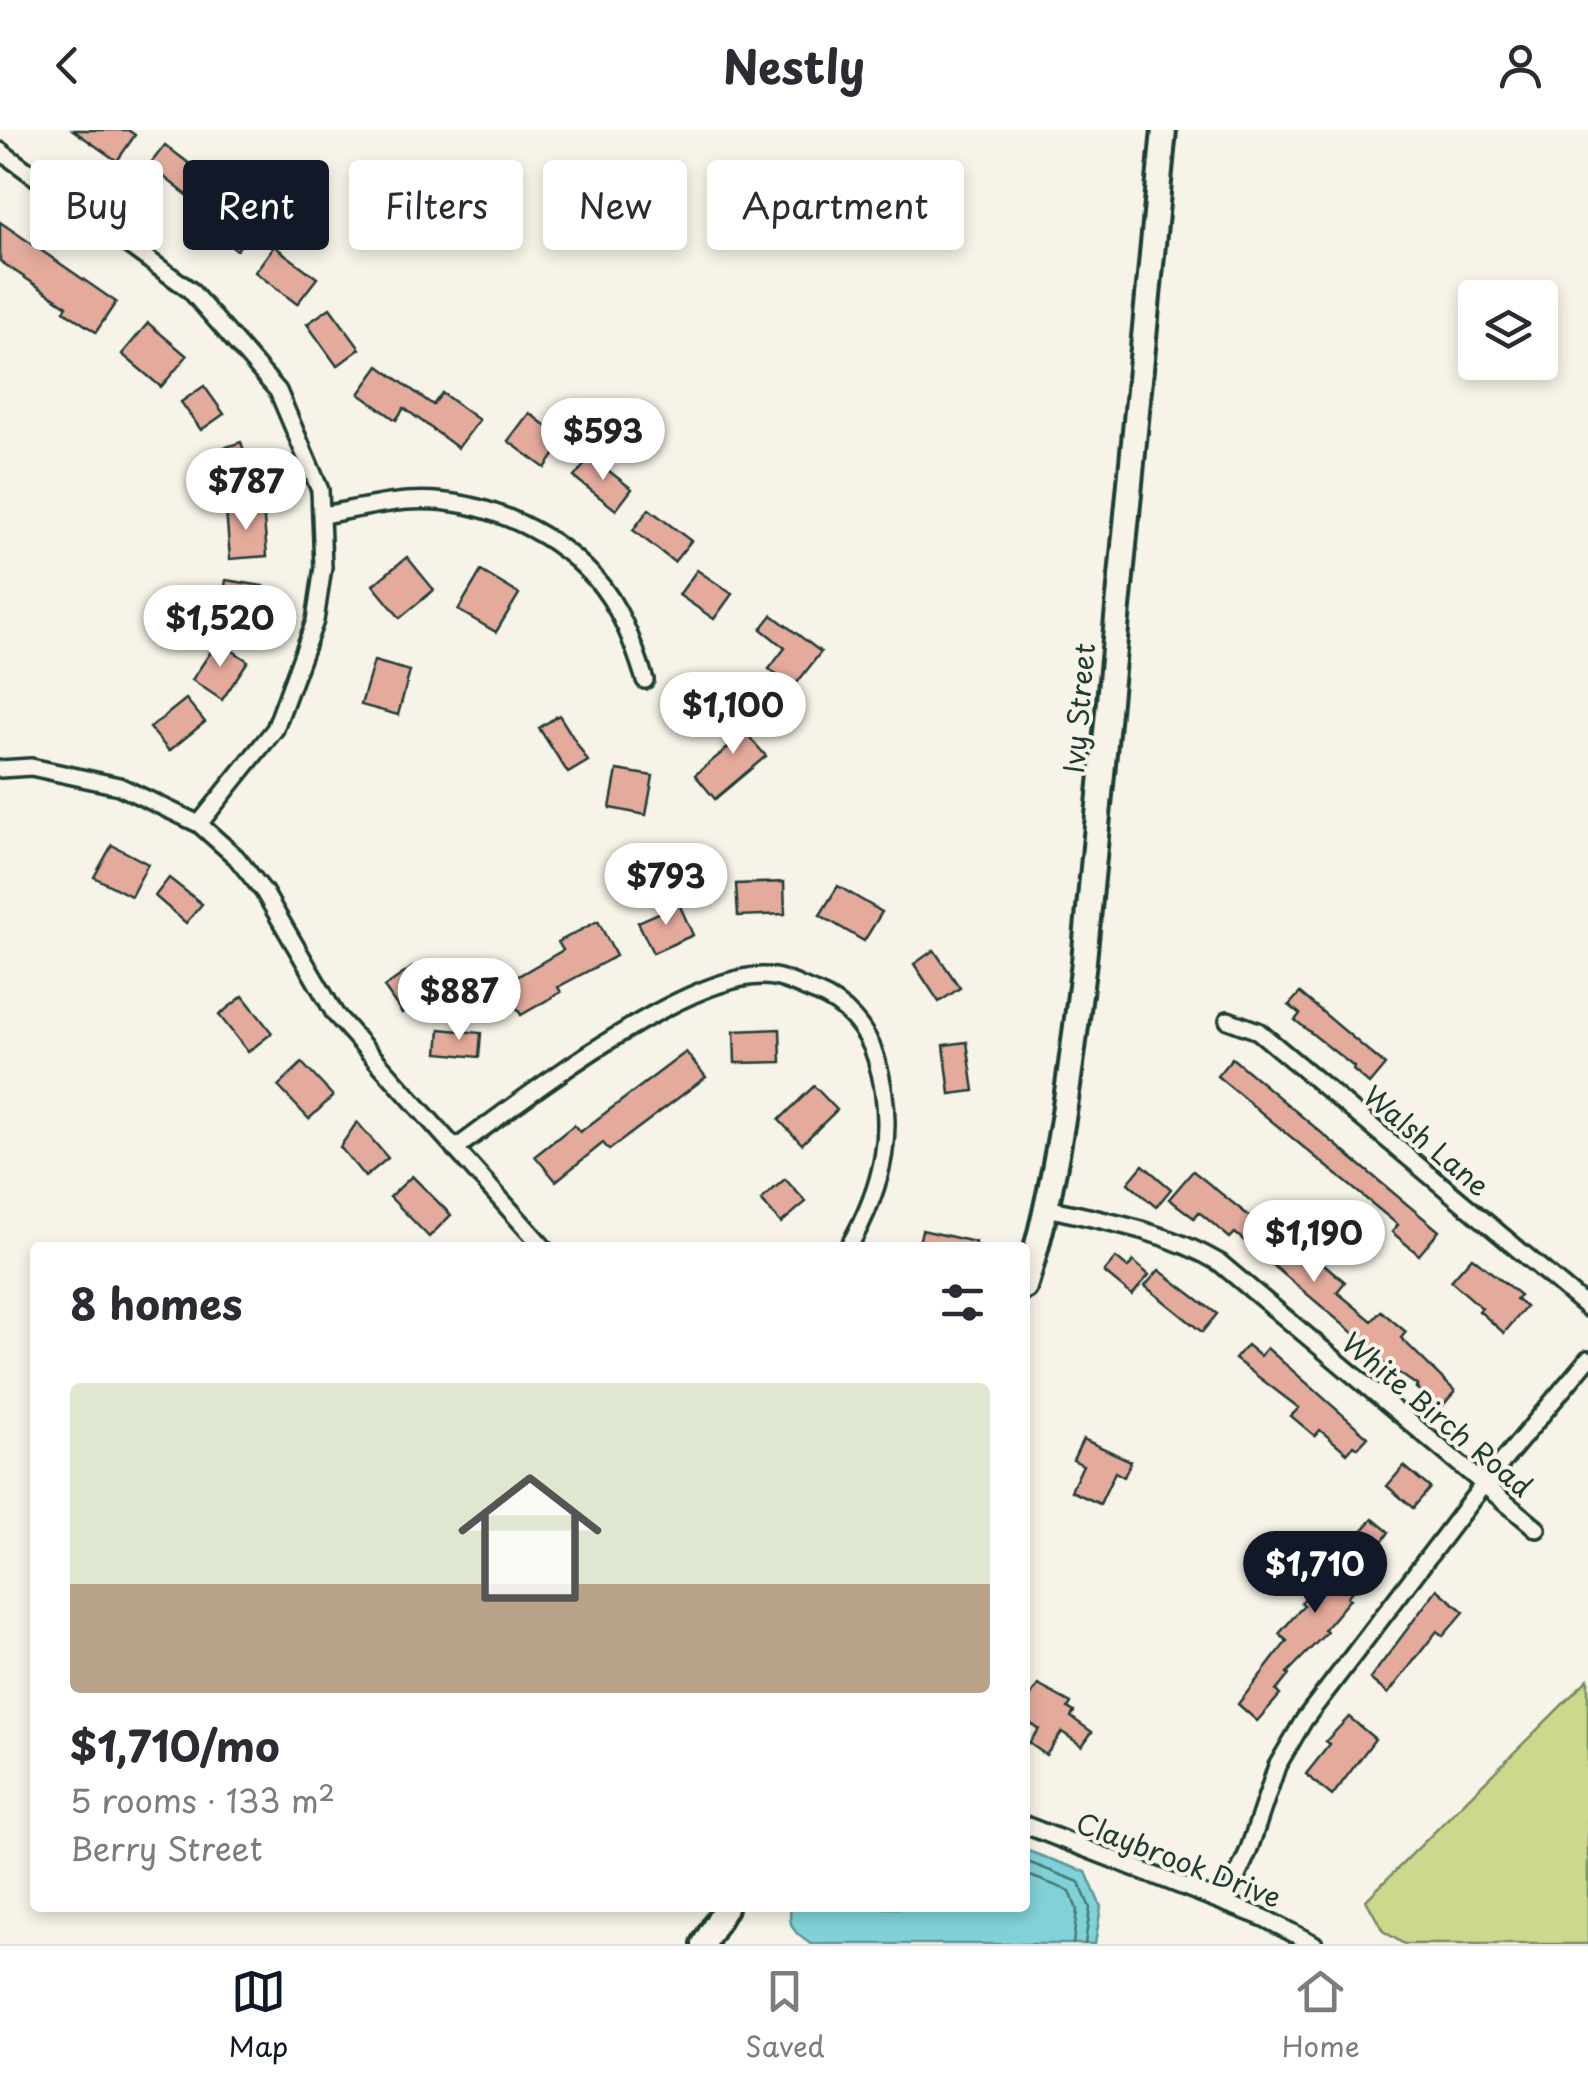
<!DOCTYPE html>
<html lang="en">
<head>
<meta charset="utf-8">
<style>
	body { margin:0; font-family:"Playpen Sans",sans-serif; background:#f2f2f3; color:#2b2b33; height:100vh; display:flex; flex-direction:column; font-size:38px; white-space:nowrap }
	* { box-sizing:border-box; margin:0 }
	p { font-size:32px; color:#7c7c81 }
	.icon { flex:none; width:55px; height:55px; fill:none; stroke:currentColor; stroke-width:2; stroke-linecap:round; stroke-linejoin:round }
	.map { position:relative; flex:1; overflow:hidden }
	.sheet { position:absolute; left:30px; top:1112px; width:1000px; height:670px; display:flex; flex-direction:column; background:#fff; border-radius:10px; box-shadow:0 5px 15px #0003 }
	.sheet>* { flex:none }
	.hud { position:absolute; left:30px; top:30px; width:1000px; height:90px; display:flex; gap:20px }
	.buttons { position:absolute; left:1458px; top:150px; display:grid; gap:20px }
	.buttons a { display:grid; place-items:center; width:100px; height:100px; border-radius:10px; background:#fff; box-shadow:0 5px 15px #0003; font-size:50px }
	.price { position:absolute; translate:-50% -85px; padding:0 22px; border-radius:35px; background:#fff; color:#222; font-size:32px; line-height:65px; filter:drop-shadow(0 2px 5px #0008) }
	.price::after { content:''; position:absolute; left:50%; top:60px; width:30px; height:22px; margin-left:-15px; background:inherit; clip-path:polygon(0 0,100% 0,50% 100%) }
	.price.current { background:#111827; color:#fff }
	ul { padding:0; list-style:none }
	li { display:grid; align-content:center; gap:20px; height:530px; padding:0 40px }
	li span { display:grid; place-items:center; height:310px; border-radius:10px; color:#555 }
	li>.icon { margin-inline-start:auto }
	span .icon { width:180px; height:180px; fill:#fffc; stroke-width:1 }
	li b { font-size:42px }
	h2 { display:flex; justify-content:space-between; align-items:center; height:120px; padding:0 40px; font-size:42px }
	.pill { padding:0 35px; border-radius:10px; background:#fff; box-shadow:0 5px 15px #0003; font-size:35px; line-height:90px }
	.pill.current { background:#111827; color:#fff }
	header { display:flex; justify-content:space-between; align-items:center; height:130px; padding:0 40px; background:#fff; font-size:45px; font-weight:700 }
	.dock { display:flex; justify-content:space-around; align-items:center; height:140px; border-top:2px solid #e1e1e2; background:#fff; font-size:28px; color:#7c7c81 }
	.dock a { display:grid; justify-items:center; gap:5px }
	.dock .current { color:#111827 }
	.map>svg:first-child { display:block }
	.green { fill:#ccd88b; stroke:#768a60; stroke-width:2.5 }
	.water { fill:#81d2d8; stroke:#5a9696; stroke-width:2.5 }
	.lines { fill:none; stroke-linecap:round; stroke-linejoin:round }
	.shore { stroke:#467976; stroke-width:2.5 }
	.building { fill:#e4ab9d; stroke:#1f3d34; stroke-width:2.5 }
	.minor-casing { stroke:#1f3d34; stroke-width:22 }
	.secondary-casing { stroke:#1f3d34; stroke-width:30 }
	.minor { stroke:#f7f3e8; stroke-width:15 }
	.secondary { stroke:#f7f3e8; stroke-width:22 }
	.labels { text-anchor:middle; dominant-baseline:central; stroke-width:8; stroke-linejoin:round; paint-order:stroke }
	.street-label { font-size:28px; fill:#1f3d34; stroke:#f7f3e8 }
</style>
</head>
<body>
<header><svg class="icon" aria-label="back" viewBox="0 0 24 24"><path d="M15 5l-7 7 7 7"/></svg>Nestly<svg class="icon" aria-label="person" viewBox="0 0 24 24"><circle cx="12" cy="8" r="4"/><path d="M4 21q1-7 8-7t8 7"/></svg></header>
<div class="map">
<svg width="1588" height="1814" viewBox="0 0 1588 1814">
	<rect width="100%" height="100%" fill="#f7f3e8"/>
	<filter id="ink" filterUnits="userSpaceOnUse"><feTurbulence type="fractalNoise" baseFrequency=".01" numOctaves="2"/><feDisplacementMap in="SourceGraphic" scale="20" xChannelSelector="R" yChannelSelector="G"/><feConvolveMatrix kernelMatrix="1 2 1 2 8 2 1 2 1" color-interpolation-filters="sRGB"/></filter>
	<g filter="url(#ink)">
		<polygon class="green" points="1588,1549 1588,1814 1404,1814 1383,1801 1366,1770"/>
		<path class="water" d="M 1025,1720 L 1086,1742 L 1101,1777 L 1095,1814 L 811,1814 C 796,1805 787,1796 791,1778 L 1025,1778 Z"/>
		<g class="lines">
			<g class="shore">
				<polyline points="1025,1731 1079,1752 1090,1778 1085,1814"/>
				<polyline points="1025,1744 1070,1761 1077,1780 1073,1814"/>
			</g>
		</g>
		<g class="building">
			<polygon points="73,0 128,0 135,5 117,31"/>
			<polygon points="165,15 203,44 187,65 164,47 151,64 136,52"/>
			<polygon points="226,67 258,91 237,120 205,96"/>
			<polygon points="0,92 116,172 96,202 64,181 67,176 0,131"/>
			<polygon points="274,116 317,148 297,174 255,142"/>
			<polygon points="330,178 360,219 337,236 307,194"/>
			<polygon points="148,193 187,226 161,257 122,224"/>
			<polygon points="379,236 433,275 442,263 479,290 458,318 404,278 396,290 359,264"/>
			<polygon points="204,256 224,284 201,300 181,272"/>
			<polygon points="529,283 565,310 545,338 508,311"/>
			<polygon points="241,312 256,355 214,369 200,326"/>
			<polygon points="591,327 632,359 616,380 574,347"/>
			<polygon points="263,377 267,426 230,429 226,380"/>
			<polygon points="649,379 691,411 674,432 633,400"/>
			<polygon points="407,427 434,460 400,488 373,455"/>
			<polygon points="697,440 732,464 714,489 679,465"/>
			<polygon points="481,441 519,464 496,502 458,480"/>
			<polygon points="226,450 263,456 256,499 219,493"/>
			<polygon points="772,485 821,522 793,558 769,539 785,518 761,499"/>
			<polygon points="218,511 248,531 222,570 192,550"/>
			<polygon points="374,531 410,541 398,585 361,575"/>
			<polygon points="186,569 205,592 169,621 150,598"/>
			<polygon points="731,581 752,582 751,609 766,626 715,669 695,645 730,616"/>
			<polygon points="559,585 588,631 568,643 539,598"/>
			<polygon points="617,640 653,646 646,685 610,678"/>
			<polygon points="112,715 148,734 131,766 94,747"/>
			<polygon points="169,748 202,774 186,793 155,766"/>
			<polygon points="784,752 785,784 738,786 736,754"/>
			<polygon points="838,756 882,782 864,811 820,785"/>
			<polygon points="679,774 693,805 653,823 638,792"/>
			<polygon points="598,791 616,826 558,857 561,862 521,885 503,855 563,820 558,812"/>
			<polygon points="934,820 960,858 939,872 914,834"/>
			<polygon points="413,837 431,863 402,883 384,857"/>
			<polygon points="1300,863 1385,935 1369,954 1353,940 1354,937 1295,890 1300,884 1289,875"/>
			<polygon points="243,866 272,903 248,922 219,885"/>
			<polygon points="440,899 481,903 479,927 438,923"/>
			<polygon points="780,899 781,932 735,933 734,901"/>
			<polygon points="967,912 974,961 950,964 944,915"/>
			<polygon points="686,922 706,947 609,1020 603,1013 556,1051 535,1026 574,995 580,1002"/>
			<polygon points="1232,928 1439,1101 1419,1125 1392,1102 1398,1095 1217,946"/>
			<polygon points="302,933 333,966 309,989 278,956"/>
			<polygon points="814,956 837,980 802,1014 779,990"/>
			<polygon points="357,992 388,1028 365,1047 340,1017"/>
			<polygon points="1143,1035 1171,1059 1156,1077 1128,1053"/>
			<polygon points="1193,1041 1284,1114 1291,1106 1345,1152 1337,1162 1372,1191 1381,1181 1406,1202 1401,1208 1455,1261 1440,1279 1416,1258 1418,1256 1381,1231 1370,1222 1372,1219 1235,1103 1230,1108 1199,1082 1194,1088 1169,1069"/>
			<polygon points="412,1046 451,1085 429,1107 390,1067"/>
			<polygon points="785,1049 806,1072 781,1093 761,1070"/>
			<polygon points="922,1100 975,1112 975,1118 918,1118"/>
			<polygon points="1472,1127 1520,1165 1516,1169 1526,1177 1504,1203 1479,1181 1482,1178 1451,1151"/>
			<polygon points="1116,1128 1128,1138 1133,1131 1149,1145 1132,1165 1104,1142"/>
			<polygon points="1159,1140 1217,1184 1202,1202 1145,1156"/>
			<polygon points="1247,1215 1260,1226 1267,1218 1368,1307 1358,1318 1354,1315 1347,1323 1320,1300 1315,1306 1291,1286 1299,1278 1235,1229"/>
			<polygon points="1083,1309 1131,1331 1124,1347 1115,1342 1100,1374 1071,1361 1083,1335 1073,1330"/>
			<polygon points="1404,1336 1430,1358 1413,1378 1387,1356"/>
			<polygon points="1373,1389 1389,1402 1367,1434 1372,1438 1347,1467 1350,1469 1324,1500 1327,1502 1287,1543 1289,1545 1276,1561 1280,1565 1257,1591 1238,1574 1287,1511 1279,1504 1304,1475 1301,1473 1326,1443 1324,1441"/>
			<polygon points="1437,1459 1464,1482 1443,1506 1437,1501 1388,1564 1370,1549"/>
			<polygon points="1038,1555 1071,1573 1068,1578 1074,1582 1071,1587 1092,1602 1082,1616 1062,1602 1046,1625 1029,1613 1039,1599 1025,1590 1025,1574"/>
			<polygon points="1349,1587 1375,1609 1332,1666 1306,1644 1330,1614 1326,1611"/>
		</g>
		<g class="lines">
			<g class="minor-casing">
				<g id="minor">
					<polyline points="0,21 190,160 278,261 320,360 323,437 315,491 275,599 199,694"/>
					<path d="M 323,385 C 351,380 379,373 407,371 C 476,366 548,397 594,447 C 620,475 634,515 645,550"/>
					<polyline points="0,639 31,637 119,656 199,694 236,727 264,762 335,884 544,1118"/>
					<polyline points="1228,890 1258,901 1588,1178"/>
					<path d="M 455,1019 C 520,972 696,833 774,847 C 788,849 803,858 817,863 C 845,874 867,899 876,928 C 897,997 884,1056 848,1118"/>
					<path d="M 1046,1078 C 1106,1091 1166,1101 1220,1133 L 1537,1399"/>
					<polyline points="1025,1695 1264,1788 1314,1814"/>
					<polyline points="1225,1773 1248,1722 1277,1636 1304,1590 1483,1355 1588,1229"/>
				</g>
			</g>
			<g class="secondary-casing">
				<g id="secondary">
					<path d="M 1025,1157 C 1058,1051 1071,940 1084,831 L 1164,0"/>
					<polyline points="704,1814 725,1778"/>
				</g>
			</g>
			<use href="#minor" class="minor"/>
			<use href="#secondary" class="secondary"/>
		</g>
	</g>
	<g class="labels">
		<g class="street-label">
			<text transform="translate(1078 578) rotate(-85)">Ivy Street</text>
			<text transform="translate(1427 1010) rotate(40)">Walsh Lane</text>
			<text transform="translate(1438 1284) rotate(40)">White Birch Road</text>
			<text transform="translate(1179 1729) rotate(21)">Claybrook Drive</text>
		</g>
	</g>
</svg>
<div class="buttons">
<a><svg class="icon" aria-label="layers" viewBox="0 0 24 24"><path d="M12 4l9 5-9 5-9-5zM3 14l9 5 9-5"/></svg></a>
</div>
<b class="price" style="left:603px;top:353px">$593</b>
<b class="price" style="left:246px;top:403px">$787</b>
<b class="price" style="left:220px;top:540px">$1,520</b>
<b class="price" style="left:733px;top:627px">$1,100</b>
<b class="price" style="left:666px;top:798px">$793</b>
<b class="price" style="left:459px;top:913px">$887</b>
<b class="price" style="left:1314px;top:1155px">$1,190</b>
<b class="price current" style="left:1315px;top:1486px">$1,710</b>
<div class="hud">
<a class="pill">Buy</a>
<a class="pill current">Rent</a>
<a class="pill">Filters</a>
<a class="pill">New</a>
<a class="pill">Apartment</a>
</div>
<section class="sheet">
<h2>8 homes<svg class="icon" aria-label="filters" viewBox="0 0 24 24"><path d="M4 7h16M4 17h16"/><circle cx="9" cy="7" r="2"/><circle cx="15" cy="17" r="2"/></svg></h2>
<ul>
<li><span style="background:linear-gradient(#dfe7d0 65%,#b9a48a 0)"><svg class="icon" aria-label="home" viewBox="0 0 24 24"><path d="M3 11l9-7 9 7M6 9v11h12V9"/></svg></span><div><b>$1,710/mo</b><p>5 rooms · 133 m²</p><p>Berry Street</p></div></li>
</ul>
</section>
</div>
<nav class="dock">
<a class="current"><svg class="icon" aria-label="map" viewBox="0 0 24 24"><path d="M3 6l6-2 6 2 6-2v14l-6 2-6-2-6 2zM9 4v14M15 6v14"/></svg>Map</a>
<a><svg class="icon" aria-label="saved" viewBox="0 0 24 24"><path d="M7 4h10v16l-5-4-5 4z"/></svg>Saved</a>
<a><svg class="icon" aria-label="home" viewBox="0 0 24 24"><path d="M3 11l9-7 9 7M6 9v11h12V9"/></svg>Home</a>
</nav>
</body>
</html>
